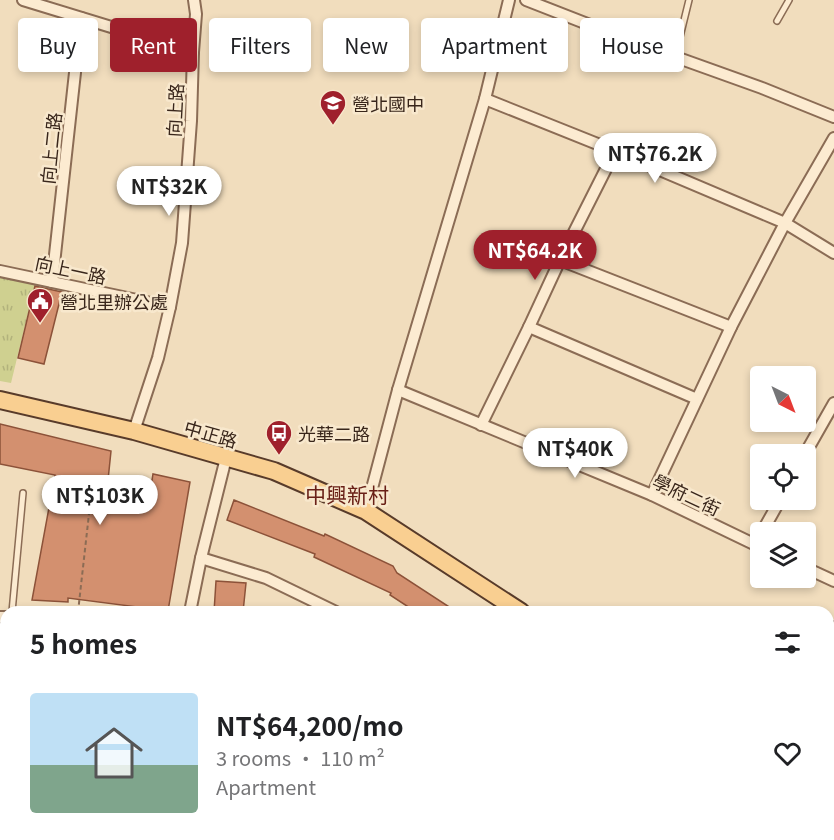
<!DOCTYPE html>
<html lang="en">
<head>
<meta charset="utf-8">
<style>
	body { margin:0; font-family:Georgia,"Noto Sans TC",serif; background:#f6f6f6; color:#202124; height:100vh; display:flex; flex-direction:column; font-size:22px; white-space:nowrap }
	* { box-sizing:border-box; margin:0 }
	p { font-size:20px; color:#757577 }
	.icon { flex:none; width:33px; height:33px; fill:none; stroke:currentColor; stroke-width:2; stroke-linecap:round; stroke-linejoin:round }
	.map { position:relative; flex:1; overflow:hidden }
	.sheet { position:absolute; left:0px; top:606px; width:834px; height:234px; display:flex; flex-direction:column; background:#fff; border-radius:18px 18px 0 0; box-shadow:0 3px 9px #0003 }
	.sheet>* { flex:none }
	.guide { position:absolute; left:18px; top:18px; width:798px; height:54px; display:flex; gap:12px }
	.needle { width:39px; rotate:138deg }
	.fabs { position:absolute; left:750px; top:366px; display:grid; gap:12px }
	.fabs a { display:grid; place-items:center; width:66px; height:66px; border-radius:6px; background:#fff; box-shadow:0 3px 9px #0003; font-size:30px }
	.price { position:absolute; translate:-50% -51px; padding:0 14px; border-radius:21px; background:#fff; color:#222; font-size:20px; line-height:39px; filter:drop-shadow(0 2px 3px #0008) }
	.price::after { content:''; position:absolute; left:50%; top:36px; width:18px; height:14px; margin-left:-9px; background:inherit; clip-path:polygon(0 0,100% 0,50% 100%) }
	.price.current { background:#9f202c; color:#fff }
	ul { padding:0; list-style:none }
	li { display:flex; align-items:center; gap:18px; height:150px; padding:0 30px }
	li+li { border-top:2px solid #e0e0e0 }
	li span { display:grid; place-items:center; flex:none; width:168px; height:120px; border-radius:6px; color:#555 }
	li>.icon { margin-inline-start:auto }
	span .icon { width:72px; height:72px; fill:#fffc; stroke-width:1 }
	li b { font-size:26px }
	h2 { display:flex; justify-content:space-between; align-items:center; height:72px; padding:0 30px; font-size:26px }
	.chip { padding:0 21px; border-radius:6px; background:#fff; box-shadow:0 3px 9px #0003; font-size:21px; line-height:54px }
	.chip.current { background:#9f202c; color:#fff }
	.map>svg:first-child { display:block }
	.park { fill:url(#park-tufts) }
	.building { fill:#d3906f; stroke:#8c5239; stroke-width:1.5 }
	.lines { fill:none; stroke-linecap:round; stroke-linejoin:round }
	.service-casing { stroke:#8b6c55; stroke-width:8 }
	.minor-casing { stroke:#8b6c55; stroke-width:14 }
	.primary-casing { stroke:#583b2a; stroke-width:20 }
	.path { stroke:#8b6c55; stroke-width:2; stroke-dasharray:4.5 3; stroke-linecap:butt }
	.service { stroke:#fcebd1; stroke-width:5 }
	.minor { stroke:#fcebd1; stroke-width:10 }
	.primary { stroke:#f9cf91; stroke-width:16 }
	.labels { text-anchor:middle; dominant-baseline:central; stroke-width:5; stroke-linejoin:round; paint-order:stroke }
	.poi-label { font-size:18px; fill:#39261b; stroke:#f8e8cd; text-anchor:start }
	.street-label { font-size:18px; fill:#39261b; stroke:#f8e8cd }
	.quarter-label { font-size:21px; fill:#692017; stroke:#f8e8cd }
</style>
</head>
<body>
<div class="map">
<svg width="834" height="840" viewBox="0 0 834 840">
	<defs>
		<pattern id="park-tufts" width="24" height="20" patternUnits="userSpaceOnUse" patternTransform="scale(1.5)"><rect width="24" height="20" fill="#cfd090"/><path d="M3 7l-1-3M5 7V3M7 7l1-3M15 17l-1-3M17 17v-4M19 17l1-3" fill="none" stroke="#b2b27c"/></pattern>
	</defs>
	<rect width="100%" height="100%" fill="#f1ddbd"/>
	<polygon class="park" points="0,277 35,284 11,383 0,381"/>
	<g class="building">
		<polygon points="35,286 62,292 44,364 18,358"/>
		<polygon points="0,424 111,451 107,490 150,493 153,474 190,482 168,611 68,598 68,602 32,600 55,475 0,464"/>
		<polygon points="234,500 324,536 325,534 393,566 397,573 457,612 416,612 390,595 391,593 314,557 315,554 227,520"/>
		<polygon points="216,581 246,583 243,612 214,612"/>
	</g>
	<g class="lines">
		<g class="service-casing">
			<g id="service">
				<polyline points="777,21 789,0"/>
				<polyline points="675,57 689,0"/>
				<polyline points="12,612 23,493"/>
				<polyline points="238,840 258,834"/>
				<polyline points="549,840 553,834"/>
			</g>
		</g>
		<g class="minor-casing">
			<g id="minor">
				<polyline points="23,0 193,52"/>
				<polyline points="526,0 631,41 762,88 834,117"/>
				<polyline points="485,99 615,151 785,223 834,253"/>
				<polyline points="560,260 731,327"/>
				<polyline points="0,271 170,307"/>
				<polyline points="52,282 81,18"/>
				<polyline points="529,327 697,399"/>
				<polyline points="398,390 652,495 760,547"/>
				<polyline points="481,425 529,327 560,260 615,151"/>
				<polyline points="134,431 158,358 170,307 182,243 191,121 193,52 196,14 194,0"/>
				<polyline points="805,454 834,403"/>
				<polyline points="652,495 731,327 785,223 834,138"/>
				<polyline points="366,511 398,390 485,99 509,0"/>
				<polyline points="762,532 780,500"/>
				<polyline points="201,558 266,578 336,612"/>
				<polyline points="806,568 834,581"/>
				<polyline points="190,612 201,558 226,458"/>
				<polyline points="0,617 6,617"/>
				<polyline points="828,638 834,627"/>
				<polyline points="205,834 206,840"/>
				<polyline points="455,840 461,834"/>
			</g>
		</g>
		<g class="primary-casing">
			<g id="primary">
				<polyline points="0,400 134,431 274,471 366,511 521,612"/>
				<polyline points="828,757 834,759"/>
			</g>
		</g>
		<polyline class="path" points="78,612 91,496"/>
		<use href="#service" class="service"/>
		<use href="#minor" class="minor"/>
		<use href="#primary" class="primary"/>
	</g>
	<defs>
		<g id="school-pin" transform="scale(1.35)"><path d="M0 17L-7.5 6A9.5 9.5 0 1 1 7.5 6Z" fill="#9f202c" stroke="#f8e8cd"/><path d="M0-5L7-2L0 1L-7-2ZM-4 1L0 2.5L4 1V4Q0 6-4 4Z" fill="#fff"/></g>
		<g id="civic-pin" transform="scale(1.35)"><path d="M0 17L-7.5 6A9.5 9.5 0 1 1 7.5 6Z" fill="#9f202c" stroke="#f8e8cd"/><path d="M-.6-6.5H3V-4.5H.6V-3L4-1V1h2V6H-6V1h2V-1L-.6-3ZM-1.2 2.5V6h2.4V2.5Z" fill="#fff"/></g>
		<g id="bus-pin" transform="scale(1.35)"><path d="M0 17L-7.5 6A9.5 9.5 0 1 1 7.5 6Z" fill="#9f202c" stroke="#f8e8cd"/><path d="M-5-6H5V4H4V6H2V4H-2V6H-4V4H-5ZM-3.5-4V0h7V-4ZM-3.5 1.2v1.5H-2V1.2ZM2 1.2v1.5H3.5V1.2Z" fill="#fff"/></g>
	</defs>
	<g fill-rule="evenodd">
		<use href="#school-pin" x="333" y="103"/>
		<use href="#civic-pin" x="40" y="301"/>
		<use href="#bus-pin" x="279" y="433"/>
	</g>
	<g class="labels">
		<g class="poi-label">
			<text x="352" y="103">營北國中</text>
			<text x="60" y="301">營北里辦公處</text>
			<text x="298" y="433">光華二路</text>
		</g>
		<g class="street-label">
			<text transform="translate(174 110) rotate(-87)">向上路</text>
			<text transform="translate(50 148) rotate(-84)">向上二路</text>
			<text transform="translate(71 269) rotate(12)">向上一路</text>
			<text transform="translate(211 433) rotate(16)">中正路</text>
			<text transform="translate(687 494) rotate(25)">學府二街</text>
		</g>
		<g class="quarter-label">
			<text x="347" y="494">中興新村</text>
		</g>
	</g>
</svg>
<div class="fabs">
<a><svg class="needle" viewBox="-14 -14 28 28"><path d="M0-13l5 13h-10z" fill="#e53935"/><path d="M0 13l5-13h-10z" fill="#757577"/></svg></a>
<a><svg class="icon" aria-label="locate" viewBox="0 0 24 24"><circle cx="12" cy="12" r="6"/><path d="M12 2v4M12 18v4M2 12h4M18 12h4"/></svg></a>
<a><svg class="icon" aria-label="layers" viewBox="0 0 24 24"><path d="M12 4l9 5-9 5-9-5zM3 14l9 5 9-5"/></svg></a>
</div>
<b class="price" style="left:655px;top:184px">NT$76.2K</b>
<b class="price" style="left:169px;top:217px">NT$32K</b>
<b class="price current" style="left:535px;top:281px">NT$64.2K</b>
<b class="price" style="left:575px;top:479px">NT$40K</b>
<b class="price" style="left:100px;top:526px">NT$103K</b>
<div class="guide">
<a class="chip">Buy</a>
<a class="chip current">Rent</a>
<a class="chip">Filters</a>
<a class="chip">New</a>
<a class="chip">Apartment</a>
<a class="chip">House</a>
</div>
<section class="sheet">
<h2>5 homes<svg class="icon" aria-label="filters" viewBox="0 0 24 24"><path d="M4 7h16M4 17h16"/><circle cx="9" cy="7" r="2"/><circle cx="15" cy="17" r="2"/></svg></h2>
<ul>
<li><span style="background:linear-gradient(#bfe0f5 60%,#7fa58c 0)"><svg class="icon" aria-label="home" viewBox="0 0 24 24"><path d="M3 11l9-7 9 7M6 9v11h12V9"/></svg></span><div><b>NT$64,200/mo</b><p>3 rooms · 110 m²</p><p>Apartment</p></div><svg class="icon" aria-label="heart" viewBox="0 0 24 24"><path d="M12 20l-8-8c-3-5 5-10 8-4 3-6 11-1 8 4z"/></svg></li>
</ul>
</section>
</div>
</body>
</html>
